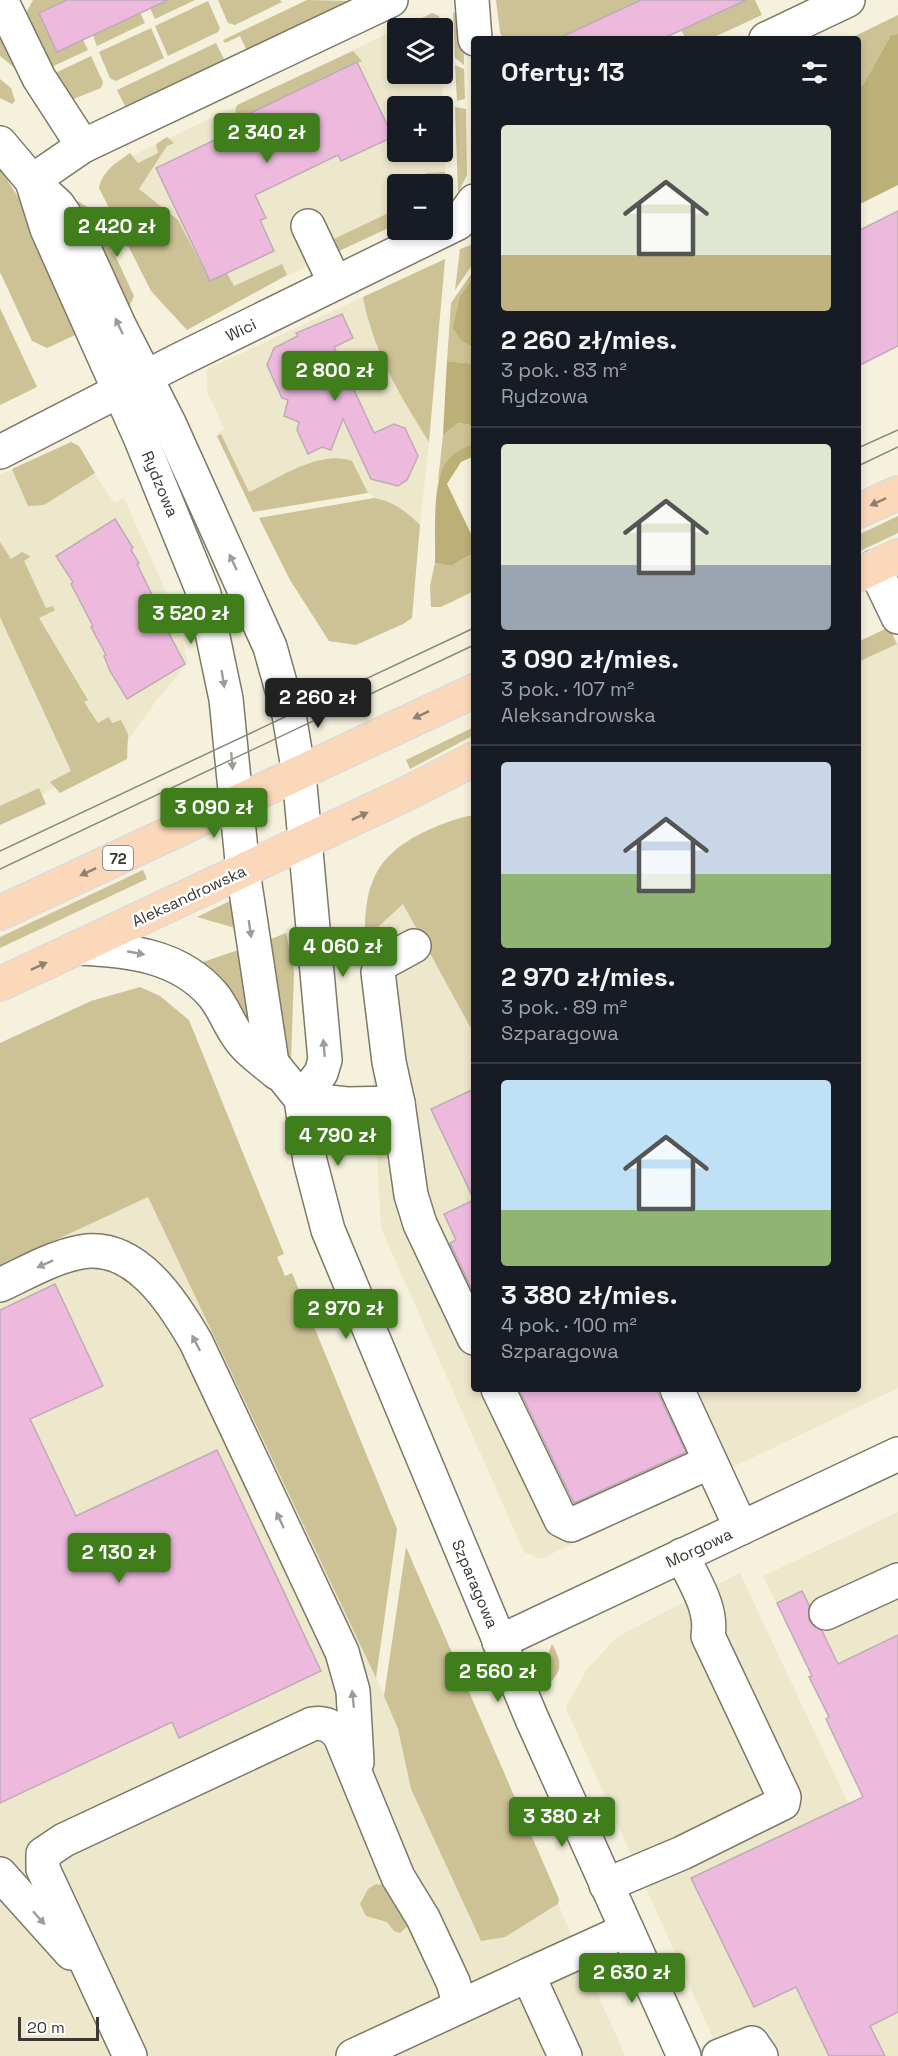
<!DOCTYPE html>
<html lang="pl">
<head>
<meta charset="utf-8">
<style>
	body { margin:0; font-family:"Space Grotesk",sans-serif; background:#242831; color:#f1f3f6; height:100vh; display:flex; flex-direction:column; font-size:22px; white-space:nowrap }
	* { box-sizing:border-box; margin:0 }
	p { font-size:20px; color:#9ea1a6 }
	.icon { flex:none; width:33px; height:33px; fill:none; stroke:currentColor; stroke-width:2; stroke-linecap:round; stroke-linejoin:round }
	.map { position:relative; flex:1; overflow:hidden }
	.sheet { position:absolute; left:471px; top:36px; width:390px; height:1356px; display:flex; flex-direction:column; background:#171b24; border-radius:6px; box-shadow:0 3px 9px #0003 }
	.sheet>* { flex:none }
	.controls { position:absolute; left:387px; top:18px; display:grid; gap:12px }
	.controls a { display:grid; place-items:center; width:66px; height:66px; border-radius:6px; background:#171b24; box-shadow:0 3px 9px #0003; font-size:30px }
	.scale { position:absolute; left:18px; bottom:15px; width:81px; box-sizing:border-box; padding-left:6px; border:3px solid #3a3831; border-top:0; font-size:16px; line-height:21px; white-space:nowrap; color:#3a3831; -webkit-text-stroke:4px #fff; paint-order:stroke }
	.price { position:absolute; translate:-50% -51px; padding:0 14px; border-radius:6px; background:#407e1b; color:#fff; font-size:20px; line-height:39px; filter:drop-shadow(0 2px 3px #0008) }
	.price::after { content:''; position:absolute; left:50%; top:36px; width:18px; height:14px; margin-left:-9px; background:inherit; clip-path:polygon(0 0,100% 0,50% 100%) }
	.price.current { background:#222; color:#fff }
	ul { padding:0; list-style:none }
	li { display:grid; align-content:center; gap:12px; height:318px; padding:0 30px }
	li+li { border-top:2px solid #363941 }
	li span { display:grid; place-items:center; height:186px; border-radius:6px; color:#555 }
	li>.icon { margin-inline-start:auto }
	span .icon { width:108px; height:108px; fill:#fffc; stroke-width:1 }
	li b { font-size:26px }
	h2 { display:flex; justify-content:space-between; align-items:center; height:72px; padding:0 30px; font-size:26px }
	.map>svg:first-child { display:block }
	.built { fill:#ede7cc; fill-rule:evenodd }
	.green { fill:#ccc295 }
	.forest { fill:#bcaf78 }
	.building { fill:#edbade; stroke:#bdacb8; stroke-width:1.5 }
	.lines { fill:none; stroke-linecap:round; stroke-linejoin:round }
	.minor-casing { stroke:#7d7968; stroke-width:36 }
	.major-casing { stroke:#dcdbda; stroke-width:36 }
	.minor { stroke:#fff; stroke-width:33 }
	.major { stroke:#fbd8b9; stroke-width:33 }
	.tram { stroke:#8c897c; stroke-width:1.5 }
	.oneway { fill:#9c9c98 }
	.oneway2 { fill:#91806e }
	.labels { text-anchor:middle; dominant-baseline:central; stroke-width:5; stroke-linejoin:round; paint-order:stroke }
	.shield { fill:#fff; stroke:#75746f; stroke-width:1.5 }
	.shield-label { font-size:15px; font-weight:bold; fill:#3a3831 }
	.street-label { font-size:16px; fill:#3a3831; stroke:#fff }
</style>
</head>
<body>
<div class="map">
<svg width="898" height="2056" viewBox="0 0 898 2056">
	<rect width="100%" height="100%" fill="#f5f1dd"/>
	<g class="built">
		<path d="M 397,29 L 398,74 L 442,74 L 446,191 L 443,196 L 442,184 L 398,184 L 397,224 L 198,318 L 115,164 ZM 398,106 L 442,106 L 442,152 L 398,152 Z"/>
		<polygon points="363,297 429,442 420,525 368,493 248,492 217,436 224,428 207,392 207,369"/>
		<polygon points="71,442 114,502 124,498 175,612 188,663 156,701 128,740 119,758 0,814 0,475"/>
		<polygon points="898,643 898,1388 541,1559 524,1552 381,1228 365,939 403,904 474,1034 474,1389 858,1389 858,662"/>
		<polygon points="148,1197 381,1688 398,1729 411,1789 505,1937 558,1904 625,2056 0,2056 0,1266"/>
		<polygon points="898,1512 898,1870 826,1719 828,1717 809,1677 812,1675 763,1576"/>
		<polygon points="740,1573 898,1910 898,2056 721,2056 567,1711 566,1707 588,1668 617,1637"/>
	</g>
	<g class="green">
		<polygon points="33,0 67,0 39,14 57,52 83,40 88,50 47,69 24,17"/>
		<polygon points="167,0 195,0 155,19 150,8"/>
		<polygon points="218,0 280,0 282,2 235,25 228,23"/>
		<polygon points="307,0 353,1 247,51 240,36 225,43 223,40"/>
		<polygon points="496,0 641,0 557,39 503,39 500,32"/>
		<polygon points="746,0 755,0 762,15 710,39 686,39 681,30"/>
		<polygon points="208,1 220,28 218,32 168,56 155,26"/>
		<path d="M 453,11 C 465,26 464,47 464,65 L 455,58 Z"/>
		<polygon points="140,13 145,23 97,46 93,35"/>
		<polygon points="432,13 439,16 441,28 418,28 418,20"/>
		<polygon points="898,15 898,34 891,35 863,85 858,87 858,39 849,39"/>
		<polygon points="0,20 22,74 0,56"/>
		<polygon points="151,28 164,58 116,81 110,78 99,52"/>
		<polygon points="216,43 225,61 126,108 117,90"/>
		<polygon points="353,51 362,61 238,119 235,112 237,105"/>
		<polygon points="91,56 103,82 101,88 66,102 53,74"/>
		<polygon points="455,65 464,69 465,99 457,101"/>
		<polygon points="0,79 11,88 15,101 12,104 0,98"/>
		<polygon points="455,107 466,109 467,175 458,193"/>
		<path d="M 167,137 L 174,143 L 167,146 L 139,189 L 178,220 L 210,281 L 227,273 L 234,286 L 282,264 L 287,275 L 187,330 L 151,291 L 99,188 C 103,170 116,163 130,153 L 138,163 L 158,153 L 156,144 Z"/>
		<polygon points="0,169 30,215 84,331 47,348 32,341 0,272"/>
		<polygon points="445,172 446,191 443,196 442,184 422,184 420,179 426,173"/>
		<polygon points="73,198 95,212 134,296 127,312"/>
		<polygon points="397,209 397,224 339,251 332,247 326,234 330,232 334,239"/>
		<polygon points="474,244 474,262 455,290 460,249"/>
		<path d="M 445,259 L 429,442 C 400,396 373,351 363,297 Z"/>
		<polygon points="474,270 474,276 460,296 471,348 474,348 474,364 447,361 451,303"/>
		<polygon points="0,308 37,387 0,405"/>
		<path d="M 458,423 L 471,425 L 474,428 L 474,443 C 455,453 447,461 438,481 L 443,435 Z"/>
		<path d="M 221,434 L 249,492 C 278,479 319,449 352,461 L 368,493 L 253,512 L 217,436 Z"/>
		<polygon points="71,442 79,446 95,473 44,505 28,506 12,469"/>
		<path d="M 374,498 C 395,502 405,511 420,525 L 412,618 L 403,624 L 356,645 L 329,641 L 290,580 L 259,518 Z"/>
		<polygon points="898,516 898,533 858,552 858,535"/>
		<polygon points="0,542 11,559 22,552 28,555 30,557 24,561 46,608 53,606 55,610 39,618 88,700 84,702 98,723 109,717 112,723 121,720 128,734 127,759 60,793 50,782 71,771 0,617"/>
		<polygon points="470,555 474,559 474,591 441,607 431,607 430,586 435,563 451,566"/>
		<polygon points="889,627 897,644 858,662 858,642"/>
		<polygon points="474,727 474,735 410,769 406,760"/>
		<polygon points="39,788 46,804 0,825 0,806"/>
		<path d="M 474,815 L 474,1034 L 403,904 L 365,939 C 364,887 374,857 422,833 C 439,825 455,818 474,815 Z"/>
		<polygon points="143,870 147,879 0,948 0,937"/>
		<polygon points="232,900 235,928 197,917"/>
		<polygon points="286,933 294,972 291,1062 288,1062 268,940"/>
		<polygon points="238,950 251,1040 197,964"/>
		<polygon points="140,987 160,996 189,1020 284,1254 277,1257 285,1276 292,1273 397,1529 376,1678 148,1197 0,1266 0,1043 91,1001"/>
		<polygon points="406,1547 559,1899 558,1904 505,1937 481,1941 411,1789 398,1729 384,1696"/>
		<path d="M 552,1644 C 562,1661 563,1672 547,1685 L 545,1662 Z"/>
		<polygon points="376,1884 389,1886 395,1904 412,1922 400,1933 394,1931 387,1922 366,1916 360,1904 368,1889"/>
	</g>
	<g class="forest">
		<polygon points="898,34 898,185 858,205 858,87 863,85 891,35"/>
		<polygon points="474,276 474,348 461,340 453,328 460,296"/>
		<polygon points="447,361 474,364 474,428 471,425 458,423 443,435"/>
		<path d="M 474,443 L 474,456 L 461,462 L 447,484 L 474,540 L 474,559 L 470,555 L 451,566 L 435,563 C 436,536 431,483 447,461 C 454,452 464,448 474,443 Z"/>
	</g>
	<g class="building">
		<polygon points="67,0 168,0 57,52 39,13"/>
		<polygon points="641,0 746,0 662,39 557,39"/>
		<polygon points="357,62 393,137 341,161 338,155 255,195 266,218 260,220 274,251 210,281 156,168 242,127 238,119"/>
		<polygon points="898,211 898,346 858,366 858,231"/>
		<polygon points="342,314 353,338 334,347 374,433 394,424 405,428 418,456 407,480 398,486 371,479 343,419 331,450 322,447 308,454 297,430 299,422 284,416 288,400 282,398 267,365 274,348 298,336 296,333"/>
		<polygon points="115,519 133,548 131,550 139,563 137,564 165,621 163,622 185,664 127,699 110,671 104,656 106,655 91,627 93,626 71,584 73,582 56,556"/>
		<polygon points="474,1089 474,1294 450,1243 456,1240 444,1214 474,1200 431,1109"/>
		<polygon points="55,1284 103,1386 30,1419 76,1516 217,1450 321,1671 179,1738 172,1722 0,1803 0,1310"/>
		<polygon points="519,1389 656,1389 686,1452 574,1503"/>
		<polygon points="802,1591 809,1605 809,1621 822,1631 838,1664 898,1635 898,2012 870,2026 885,2056 829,2056 796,1987 754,2007 691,1878 863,1797 826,1719 829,1717 809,1677 812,1676 777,1603"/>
	</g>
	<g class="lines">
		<g class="minor-casing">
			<g id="minor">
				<polyline points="1,0 39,78 83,146"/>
				<polyline points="472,0 475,39"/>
				<polyline points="766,39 848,0"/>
				<polyline points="0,143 32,181 58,205 78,235 119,325 169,423 270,647 289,715 299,774 325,1060 321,1073 301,1099"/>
				<polyline points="32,181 47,229 140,437 204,594 226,699 243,871 272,1063 301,1099 310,1161 328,1230 532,1719 684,2056"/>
				<polyline points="32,181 83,146 391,0"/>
				<polyline points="308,226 335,283"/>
				<polyline points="0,452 179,360 458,223 474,201"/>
				<polyline points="874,567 898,617"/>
				<polyline points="414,946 381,964 378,972 389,1062 398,1103 411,1195 420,1224 474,1338"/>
				<path d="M 78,948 C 127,950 179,955 213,995 C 223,1007 228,1022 237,1035 C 246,1050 263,1061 277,1073"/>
				<polyline points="301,1099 347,1104 398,1103"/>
				<path d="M 0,1285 C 26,1273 53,1257 81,1252 C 135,1242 173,1302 196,1342 L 342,1652 L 353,1691 L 357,1762"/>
				<polyline points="498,1389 561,1520 571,1525 710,1462"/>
				<polyline points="677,1389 741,1528"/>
				<polyline points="826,1613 898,1580"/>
				<polyline points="499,1642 898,1454"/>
				<polyline points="0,1874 71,1953"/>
				<path d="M 606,1885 L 682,1853 L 783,1803 L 784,1797 L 708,1636 C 713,1607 693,1580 682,1555"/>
				<path d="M 130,2056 L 43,1869 L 43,1854 L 64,1840 L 312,1724 C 326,1722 332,1726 340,1736 L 398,1877 L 423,1918 L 453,1982 L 460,2006"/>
				<polyline points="353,2056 528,1975"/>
				<polyline points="565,2056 528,1975 627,1930"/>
				<polyline points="719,2056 752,2043 761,2056"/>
			</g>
		</g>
		<g class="major-casing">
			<g id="major">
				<polyline points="858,511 898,493"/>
				<polyline points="858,575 898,556"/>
				<polyline points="0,913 474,691"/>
				<polyline points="0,984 408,793 474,759"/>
			</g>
		</g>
		<use href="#minor" class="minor"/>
		<use href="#major" class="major"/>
		<g class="tram">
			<polyline points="858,448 898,430"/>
			<polyline points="858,466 898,447"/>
			<polyline points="0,851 474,628"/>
			<polyline points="0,869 474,645"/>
		</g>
	</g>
	<defs><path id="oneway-solid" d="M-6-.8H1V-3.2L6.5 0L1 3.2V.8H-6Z" transform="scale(1.5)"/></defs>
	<g class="oneway">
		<use href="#oneway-solid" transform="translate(119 326) rotate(-115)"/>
		<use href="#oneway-solid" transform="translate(233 562) rotate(-115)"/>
		<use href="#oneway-solid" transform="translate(223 679) rotate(81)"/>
		<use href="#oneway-solid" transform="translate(232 761) rotate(85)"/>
		<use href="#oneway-solid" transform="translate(250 929) rotate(82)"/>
		<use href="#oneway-solid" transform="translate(136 953) rotate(11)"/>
		<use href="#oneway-solid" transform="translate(324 1048) rotate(-95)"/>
		<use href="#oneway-solid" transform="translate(45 1264) rotate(156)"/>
		<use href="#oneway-solid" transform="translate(196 1343) rotate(-117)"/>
		<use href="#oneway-solid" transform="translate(280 1520) rotate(-115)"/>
		<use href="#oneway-solid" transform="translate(353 1699) rotate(-96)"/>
		<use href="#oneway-solid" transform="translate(39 1918) rotate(48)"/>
	</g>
	<g class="oneway2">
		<use href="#oneway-solid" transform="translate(878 502) rotate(155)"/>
		<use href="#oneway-solid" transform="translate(421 715) rotate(155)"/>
		<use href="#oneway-solid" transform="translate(360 816) rotate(-25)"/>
		<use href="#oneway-solid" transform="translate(88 872) rotate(155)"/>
		<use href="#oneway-solid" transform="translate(39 966) rotate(-25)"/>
	</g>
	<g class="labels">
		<rect class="shield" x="103" y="846" width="30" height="24" rx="4.5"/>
		<g class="shield-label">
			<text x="118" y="858">72</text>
		</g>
		<g class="street-label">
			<text transform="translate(241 330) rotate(-26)">Wici</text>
			<text transform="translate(160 484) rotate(67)">Rydzowa</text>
			<text transform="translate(189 896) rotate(-25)">Aleksandrowska</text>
			<text transform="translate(699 1548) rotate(-25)">Morgowa</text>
			<text transform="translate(475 1584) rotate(67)">Szparagowa</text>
		</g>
	</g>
</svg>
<div class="controls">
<a><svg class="icon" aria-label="layers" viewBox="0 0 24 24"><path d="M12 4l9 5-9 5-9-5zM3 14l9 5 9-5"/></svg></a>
<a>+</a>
<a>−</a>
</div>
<div class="scale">20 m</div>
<b class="price" style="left:267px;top:164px">2 340 zł</b>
<b class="price" style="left:117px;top:258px">2 420 zł</b>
<b class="price" style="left:335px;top:402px">2 800 zł</b>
<b class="price" style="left:191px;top:645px">3 520 zł</b>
<b class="price current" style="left:318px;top:729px">2 260 zł</b>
<b class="price" style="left:214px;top:839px">3 090 zł</b>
<b class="price" style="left:343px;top:978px">4 060 zł</b>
<b class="price" style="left:338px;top:1167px">4 790 zł</b>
<b class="price" style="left:346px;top:1340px">2 970 zł</b>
<b class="price" style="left:119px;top:1584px">2 130 zł</b>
<b class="price" style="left:498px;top:1703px">2 560 zł</b>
<b class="price" style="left:562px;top:1848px">3 380 zł</b>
<b class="price" style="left:632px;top:2004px">2 630 zł</b>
<section class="sheet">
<h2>Oferty: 13<svg class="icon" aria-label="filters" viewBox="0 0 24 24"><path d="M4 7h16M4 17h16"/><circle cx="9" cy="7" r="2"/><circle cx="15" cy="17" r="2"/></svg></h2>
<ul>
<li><span style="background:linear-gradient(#dfe7d0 70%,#c2b280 0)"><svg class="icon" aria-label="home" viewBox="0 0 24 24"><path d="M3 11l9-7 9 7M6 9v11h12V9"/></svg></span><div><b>2 260 zł/mies.</b><p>3 pok. · 83 m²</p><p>Rydzowa</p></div></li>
<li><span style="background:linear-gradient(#dfe7d0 65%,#9aa5b1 0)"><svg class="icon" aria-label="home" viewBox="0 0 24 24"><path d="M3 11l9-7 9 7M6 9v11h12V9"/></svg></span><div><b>3 090 zł/mies.</b><p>3 pok. · 107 m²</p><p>Aleksandrowska</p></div></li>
<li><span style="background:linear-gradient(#c9d6e8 60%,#8fb573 0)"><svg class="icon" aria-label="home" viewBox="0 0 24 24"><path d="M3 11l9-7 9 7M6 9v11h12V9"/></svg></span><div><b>2 970 zł/mies.</b><p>3 pok. · 89 m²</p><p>Szparagowa</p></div></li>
<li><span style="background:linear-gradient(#bfe0f5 70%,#8fb573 0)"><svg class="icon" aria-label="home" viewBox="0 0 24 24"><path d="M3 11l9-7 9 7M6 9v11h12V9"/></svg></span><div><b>3 380 zł/mies.</b><p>4 pok. · 100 m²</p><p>Szparagowa</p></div></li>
</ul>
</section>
</div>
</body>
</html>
